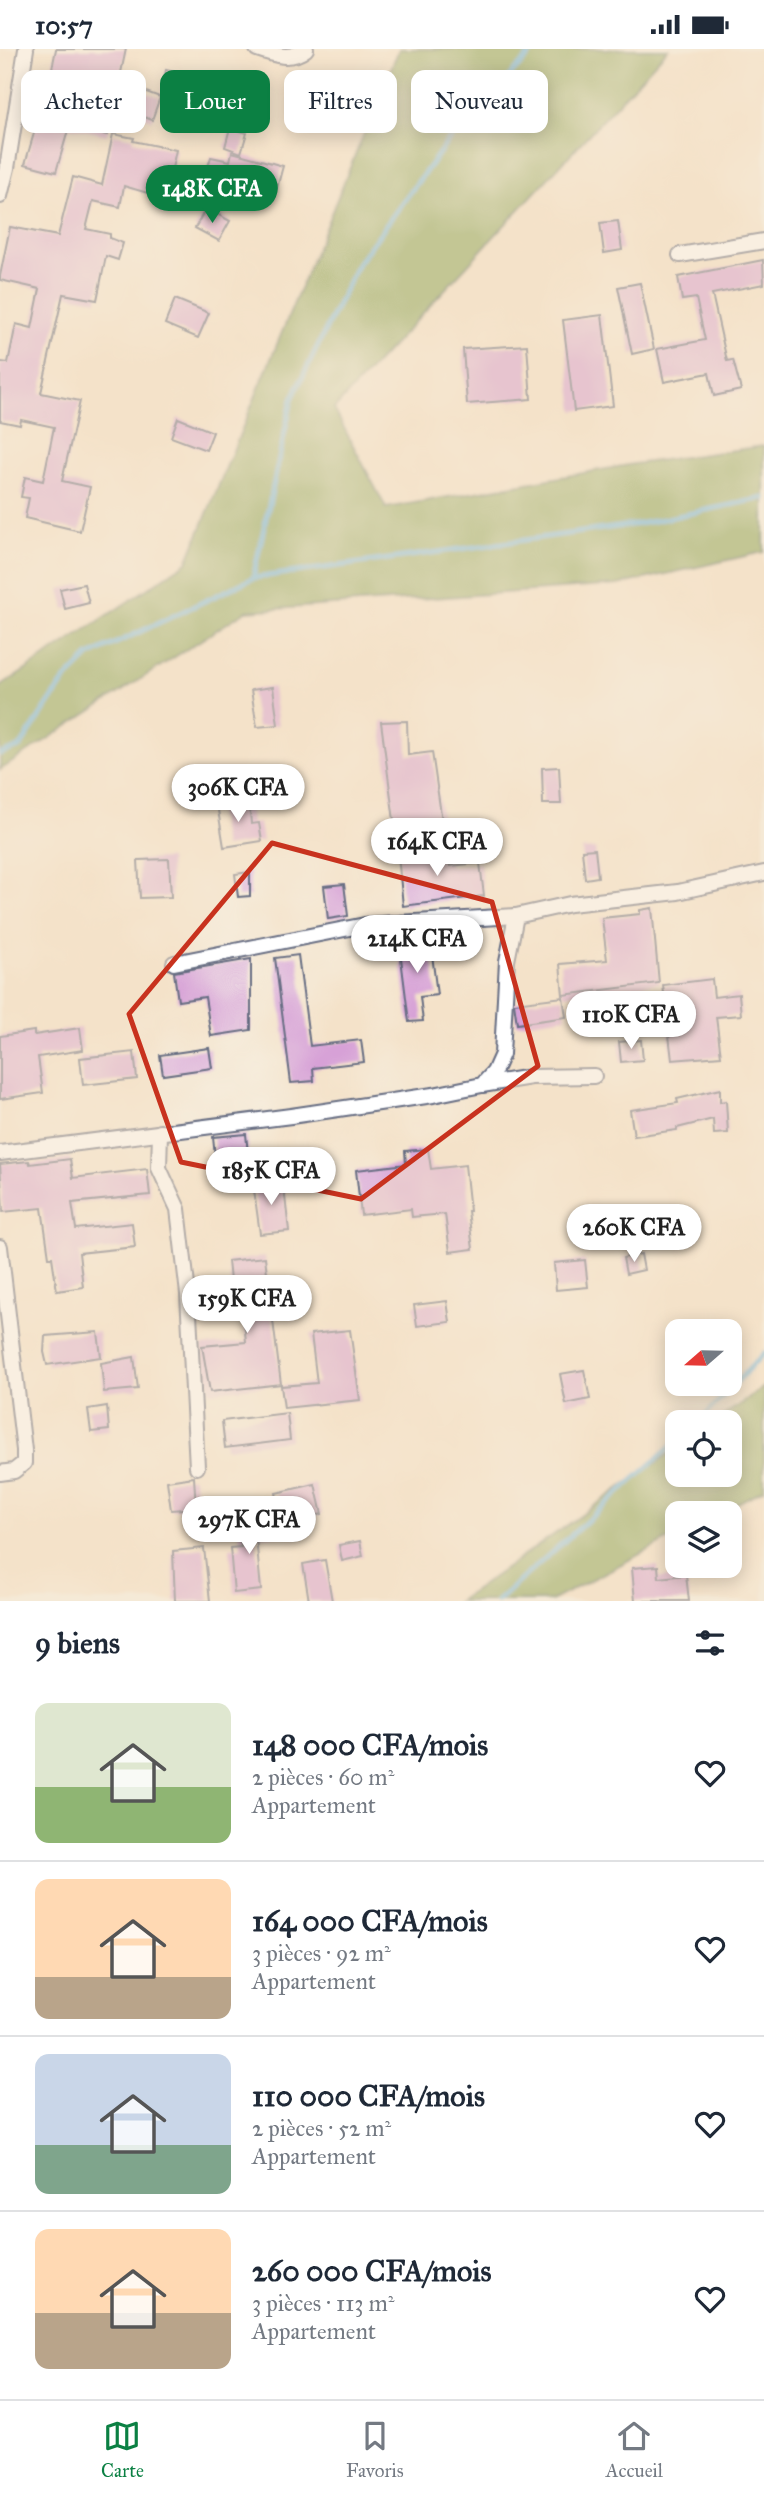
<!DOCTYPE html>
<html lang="fr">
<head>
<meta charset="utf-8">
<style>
	body { margin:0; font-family:"IM FELL Great Primer",serif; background:#f6f6f7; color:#1f2937; height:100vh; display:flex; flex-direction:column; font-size:26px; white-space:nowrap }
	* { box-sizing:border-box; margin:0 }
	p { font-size:23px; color:#747a83 }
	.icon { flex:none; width:38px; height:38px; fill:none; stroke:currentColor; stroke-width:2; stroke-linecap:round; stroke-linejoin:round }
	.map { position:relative; height:1552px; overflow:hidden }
	.details { display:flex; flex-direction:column; background:#fff; flex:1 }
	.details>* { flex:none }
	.hud { position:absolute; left:21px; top:21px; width:723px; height:63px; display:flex; gap:14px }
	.needle { width:46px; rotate:250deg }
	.controls { position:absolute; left:665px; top:1270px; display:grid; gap:14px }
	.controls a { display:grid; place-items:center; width:77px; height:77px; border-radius:14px; background:#fff; box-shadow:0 4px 18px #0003; font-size:35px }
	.price { position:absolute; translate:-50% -60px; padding:0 16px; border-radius:24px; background:#fff; color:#222; font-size:23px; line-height:46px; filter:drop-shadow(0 2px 4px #0008) }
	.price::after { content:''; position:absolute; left:50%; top:42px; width:21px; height:16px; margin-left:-10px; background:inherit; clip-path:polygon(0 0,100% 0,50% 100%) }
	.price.current { background:#0b8043; color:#fff }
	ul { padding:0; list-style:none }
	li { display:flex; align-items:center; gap:21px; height:175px; padding:0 35px }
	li+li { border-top:2px solid #e0e1e3 }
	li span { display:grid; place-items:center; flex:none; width:196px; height:140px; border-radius:14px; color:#555 }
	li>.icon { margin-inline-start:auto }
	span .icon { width:84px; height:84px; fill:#fffc; stroke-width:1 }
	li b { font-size:30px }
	h2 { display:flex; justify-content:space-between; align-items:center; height:84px; padding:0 35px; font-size:30px }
	.chip { padding:0 24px; border-radius:14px; background:#fff; box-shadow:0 4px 18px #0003; font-size:24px; line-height:63px }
	.chip.current { background:#0b8043; color:#fff }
	.status { display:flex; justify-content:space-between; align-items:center; height:49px; padding:0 35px; background:#fff; direction:ltr }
	.status svg { height:19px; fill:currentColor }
	.tab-bar { display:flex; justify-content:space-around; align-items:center; height:98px; border-top:2px solid #e0e1e3; background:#fff; font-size:19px; color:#747a83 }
	.tab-bar a { display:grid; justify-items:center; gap:4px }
	.tab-bar .current { color:#0b8043 }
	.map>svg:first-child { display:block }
	.forest { fill:#87a456; stroke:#516a5a; stroke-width:2 }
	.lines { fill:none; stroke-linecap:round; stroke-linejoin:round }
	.stream { stroke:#67b5e1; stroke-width:5 }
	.building { fill:#d7a1d7 }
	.minor-casing { stroke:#676e83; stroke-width:18 }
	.minor { stroke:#fff; stroke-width:14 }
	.marked { fill:none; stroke:#c8321e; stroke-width:5; stroke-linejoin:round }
</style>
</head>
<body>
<div class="status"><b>10:57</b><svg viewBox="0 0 49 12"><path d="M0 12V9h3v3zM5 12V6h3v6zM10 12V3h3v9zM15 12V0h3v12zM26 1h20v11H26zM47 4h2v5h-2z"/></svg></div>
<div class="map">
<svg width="764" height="1552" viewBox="0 0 764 1552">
	<rect width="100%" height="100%" fill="#f7f3e8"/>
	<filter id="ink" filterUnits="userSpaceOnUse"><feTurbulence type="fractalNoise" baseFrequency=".0143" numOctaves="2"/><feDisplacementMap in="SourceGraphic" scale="14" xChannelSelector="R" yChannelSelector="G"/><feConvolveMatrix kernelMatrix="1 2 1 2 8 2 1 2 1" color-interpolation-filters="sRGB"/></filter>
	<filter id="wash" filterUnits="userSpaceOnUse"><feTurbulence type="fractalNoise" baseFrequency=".00686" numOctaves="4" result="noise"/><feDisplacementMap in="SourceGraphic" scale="28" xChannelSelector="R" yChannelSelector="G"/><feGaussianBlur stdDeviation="1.57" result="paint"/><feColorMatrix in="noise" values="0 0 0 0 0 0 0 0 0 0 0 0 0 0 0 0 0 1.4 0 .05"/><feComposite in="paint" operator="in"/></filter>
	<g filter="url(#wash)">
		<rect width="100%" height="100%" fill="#f4e2c9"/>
		<g class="forest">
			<polygon points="399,0 668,0 334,360 386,459 634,415 764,397 764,503 618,536 246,562 0,721 0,638 187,513"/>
			<polygon points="764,1338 764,1440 717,1465 677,1465 677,1486 551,1552 459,1552 677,1399 677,1426 730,1426 730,1374 713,1374"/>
		</g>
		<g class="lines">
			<g class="stream">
				<polyline points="253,529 292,350 358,214 448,92 535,0"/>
				<polyline points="0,705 20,698 64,632 89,607 253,529 639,475 764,449"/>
				<polyline points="698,1374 764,1304"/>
				<polyline points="497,1552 677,1392"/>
			</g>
		</g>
		<g id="blocks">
			<g class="building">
				<polygon points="56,0 126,0 119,33 160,48 152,71 113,56 107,86 69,78 56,123 25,115 39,67 37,67 42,42 47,44"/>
				<polygon points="166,21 188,26 184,49 161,44"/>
				<polygon points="230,79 247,84 241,104 225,98"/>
				<polygon points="113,85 134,89 133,92 176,101 171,124 175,125 168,150 124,137 120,158 93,152 86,180 110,185 110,189 123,194 118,211 106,207 97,251 63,245 41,344 80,352 62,432 90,438 80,482 25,469 29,449 21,448 25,428 43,432 54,378 21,371 20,376 0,372 0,313 8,314 16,275 32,279 40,240 0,231 0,227 10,178 58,187 73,128 102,136"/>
				<polygon points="232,103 283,117 274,150 204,130 211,108 230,112"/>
				<polygon points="206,159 230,172 219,192 195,179"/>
				<polygon points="618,172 622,201 604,204 600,174"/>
				<polygon points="763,211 764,235 712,245 727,312 733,311 741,341 714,347 709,324 664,333 657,300 705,291 696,249 682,251 678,228"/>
				<polygon points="640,234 654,300 632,305 618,238"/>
				<polygon points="175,250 209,264 198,289 165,275"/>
				<polygon points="602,266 613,357 574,362 563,271"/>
				<polygon points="527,296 531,350 467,355 463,300"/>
				<polygon points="178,369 213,383 206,401 171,388"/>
				<polygon points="84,535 89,554 65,560 60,540"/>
				<polygon points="273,638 278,676 257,678 251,641"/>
				<polygon points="407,672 408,706 432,703 442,772 395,779 381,673"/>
				<polygon points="559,718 561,755 543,755 542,719"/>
				<polygon points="249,751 251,775 259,774 262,792 224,798 217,755"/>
				<polygon points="447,799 450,817 480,814 484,847 403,857 398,806"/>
				<polygon points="595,800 598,828 585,830 582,801"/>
				<polygon points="169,810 171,848 140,849 138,811"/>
				<polygon points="250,823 250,847 238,848 235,825"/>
				<polygon points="344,835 348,867 328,870 324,837"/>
				<polygon points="652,859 659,934 563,946 560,915 607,911 602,869 640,865 640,861"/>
				<polygon points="430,889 437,946 420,948 423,972 409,973 399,893"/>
				<polygon points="298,906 310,997 361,991 364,1013 313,1019 314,1032 291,1034 275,909"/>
				<polygon points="251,910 251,981 211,987 205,948 178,952 174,923"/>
				<polygon points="712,930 714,948 739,945 741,966 716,968 721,1007 672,1011 663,936"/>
				<polygon points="563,948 566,968 517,975 514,954"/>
				<polygon points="80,979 83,1001 38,1008 43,1044 0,1050 0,987 34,982 34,986"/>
				<polygon points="641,991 643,1011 621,1013 619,993"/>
				<polygon points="209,999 212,1019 163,1026 160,1006"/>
				<polygon points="134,1003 137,1030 83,1036 80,1009"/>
				<polygon points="720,1040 720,1053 726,1052 728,1084 714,1085 713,1070 677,1079 677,1081 634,1087 630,1061 678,1054 677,1050"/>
				<polygon points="246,1085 251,1134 218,1137 213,1088"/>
				<polygon points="428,1100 431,1120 465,1116 470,1162 468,1162 473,1200 450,1203 445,1165 412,1168 411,1160 361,1166 356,1121 406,1115 405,1102"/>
				<polygon points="70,1110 73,1129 147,1120 150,1146 72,1154 76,1180 132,1174 135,1198 79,1204 83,1238 57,1242 52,1208 49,1208 42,1159 3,1163 0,1115 29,1112 30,1115"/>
				<polygon points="283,1130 289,1182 260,1185 253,1134"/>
				<polygon points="641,1205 644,1221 626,1225 623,1209"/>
				<polygon points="265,1208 281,1335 210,1343 202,1297 246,1293 241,1240 231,1241 228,1212"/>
				<polygon points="585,1211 588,1238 556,1241 554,1214"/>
				<polygon points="447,1252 450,1273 417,1277 414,1256"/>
				<polygon points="350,1281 360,1351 284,1359 281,1337 317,1334 311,1285"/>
				<polygon points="98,1283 101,1308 47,1316 44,1303 45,1287"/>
				<polygon points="134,1308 138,1340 104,1343 101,1314"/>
				<polygon points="584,1321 590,1350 566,1355 560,1325"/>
				<polygon points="107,1357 109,1381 91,1383 88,1360"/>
				<polygon points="287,1364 290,1391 225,1399 222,1372"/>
				<polygon points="194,1428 196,1459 171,1461 167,1432"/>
				<polygon points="315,1435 322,1465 283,1476 276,1444"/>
				<polygon points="274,1471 276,1486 256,1488 261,1541 234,1544 230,1499 241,1498 238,1476"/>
				<polygon points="360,1492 363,1507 342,1512 339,1496"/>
				<polygon points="204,1499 210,1552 175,1552 173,1502"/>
				<polygon points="325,1511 332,1552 309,1552 303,1515"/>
				<polygon points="658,1517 659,1529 686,1526 689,1552 635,1552 632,1519"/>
			</g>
		</g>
	</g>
	<g filter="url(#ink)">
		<use href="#blocks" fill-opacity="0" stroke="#676e83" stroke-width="2"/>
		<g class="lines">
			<g class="minor-casing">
				<g id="minor">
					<path d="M 257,0 C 274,6 291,12 306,0"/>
					<polyline points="0,147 7,119 26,0"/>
					<polyline points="680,206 764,192"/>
					<polyline points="174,914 365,876 516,867"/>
					<polyline points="482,1036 531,1028 594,1027"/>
					<polyline points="160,1083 159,1119 178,1160 188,1245 197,1418"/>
					<polyline points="0,1104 291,1067 433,1046 482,1036 494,1023 502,1005 507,912 516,867 570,855 678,843 764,824"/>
					<polyline points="0,1198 24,1401 24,1414 14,1422 0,1424"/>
				</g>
			</g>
			<use href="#minor" class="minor"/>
		</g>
	</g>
	<path d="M0 0H764V1552H0ZM 272,794 L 492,853 L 538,1017 L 361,1150 L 181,1113 L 129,965 Z" fill="#f4e2c9" fill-opacity=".55" fill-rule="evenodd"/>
	<path class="marked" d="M 272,794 L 492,853 L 538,1017 L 361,1150 L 181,1113 L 129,965 Z"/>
</svg>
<div class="controls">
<a><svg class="needle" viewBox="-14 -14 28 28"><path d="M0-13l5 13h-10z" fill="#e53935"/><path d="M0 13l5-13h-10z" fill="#747a83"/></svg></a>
<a><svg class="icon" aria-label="locate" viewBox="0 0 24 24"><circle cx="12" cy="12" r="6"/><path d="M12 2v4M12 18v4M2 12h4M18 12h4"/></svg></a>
<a><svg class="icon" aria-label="layers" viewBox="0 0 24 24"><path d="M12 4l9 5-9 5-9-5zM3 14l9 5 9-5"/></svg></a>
</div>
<b class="price current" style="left:212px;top:176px">148K CFA</b>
<b class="price" style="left:238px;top:775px">306K CFA</b>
<b class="price" style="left:437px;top:829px">164K CFA</b>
<b class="price" style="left:417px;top:926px">214K CFA</b>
<b class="price" style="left:631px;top:1002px">110K CFA</b>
<b class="price" style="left:271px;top:1158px">185K CFA</b>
<b class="price" style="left:634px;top:1215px">260K CFA</b>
<b class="price" style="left:247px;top:1286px">159K CFA</b>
<b class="price" style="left:249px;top:1507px">297K CFA</b>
<div class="hud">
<a class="chip">Acheter</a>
<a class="chip current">Louer</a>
<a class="chip">Filtres</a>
<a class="chip">Nouveau</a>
</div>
</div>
<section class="details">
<h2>9 biens<svg class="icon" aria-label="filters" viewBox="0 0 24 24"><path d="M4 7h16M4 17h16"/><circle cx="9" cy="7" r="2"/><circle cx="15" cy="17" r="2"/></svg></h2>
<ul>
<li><span style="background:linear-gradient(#dfe7d0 60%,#8fb573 0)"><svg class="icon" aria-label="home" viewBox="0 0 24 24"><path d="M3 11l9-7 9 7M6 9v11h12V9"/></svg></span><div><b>148 000 CFA/mois</b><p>2 pièces · 60 m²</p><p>Appartement</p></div><svg class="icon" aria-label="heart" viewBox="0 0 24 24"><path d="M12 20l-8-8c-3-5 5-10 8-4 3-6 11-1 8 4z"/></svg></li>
<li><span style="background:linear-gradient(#ffd9b3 70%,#b9a48a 0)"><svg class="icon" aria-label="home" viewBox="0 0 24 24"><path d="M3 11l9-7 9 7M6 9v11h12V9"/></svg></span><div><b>164 000 CFA/mois</b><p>3 pièces · 92 m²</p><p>Appartement</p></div><svg class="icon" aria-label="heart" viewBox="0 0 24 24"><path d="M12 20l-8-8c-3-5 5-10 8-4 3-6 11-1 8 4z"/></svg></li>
<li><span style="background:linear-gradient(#c9d6e8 65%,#7fa58c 0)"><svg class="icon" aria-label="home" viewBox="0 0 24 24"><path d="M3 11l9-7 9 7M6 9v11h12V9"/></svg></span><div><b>110 000 CFA/mois</b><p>2 pièces · 52 m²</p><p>Appartement</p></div><svg class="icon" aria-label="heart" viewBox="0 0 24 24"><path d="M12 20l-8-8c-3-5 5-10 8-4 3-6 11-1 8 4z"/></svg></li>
<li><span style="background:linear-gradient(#ffd9b3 60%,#b9a48a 0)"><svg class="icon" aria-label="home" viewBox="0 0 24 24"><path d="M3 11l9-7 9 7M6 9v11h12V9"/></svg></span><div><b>260 000 CFA/mois</b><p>3 pièces · 113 m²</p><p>Appartement</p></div><svg class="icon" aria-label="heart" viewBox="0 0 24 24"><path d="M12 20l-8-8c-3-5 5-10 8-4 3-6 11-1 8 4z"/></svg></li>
</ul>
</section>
<nav class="tab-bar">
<a class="current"><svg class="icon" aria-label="map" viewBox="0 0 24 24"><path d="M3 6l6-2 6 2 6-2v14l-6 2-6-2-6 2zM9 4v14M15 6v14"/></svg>Carte</a>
<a><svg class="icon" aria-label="saved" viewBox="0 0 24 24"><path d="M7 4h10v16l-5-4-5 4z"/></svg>Favoris</a>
<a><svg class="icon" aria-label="home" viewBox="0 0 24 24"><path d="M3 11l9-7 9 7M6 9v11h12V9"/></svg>Accueil</a>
</nav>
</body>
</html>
